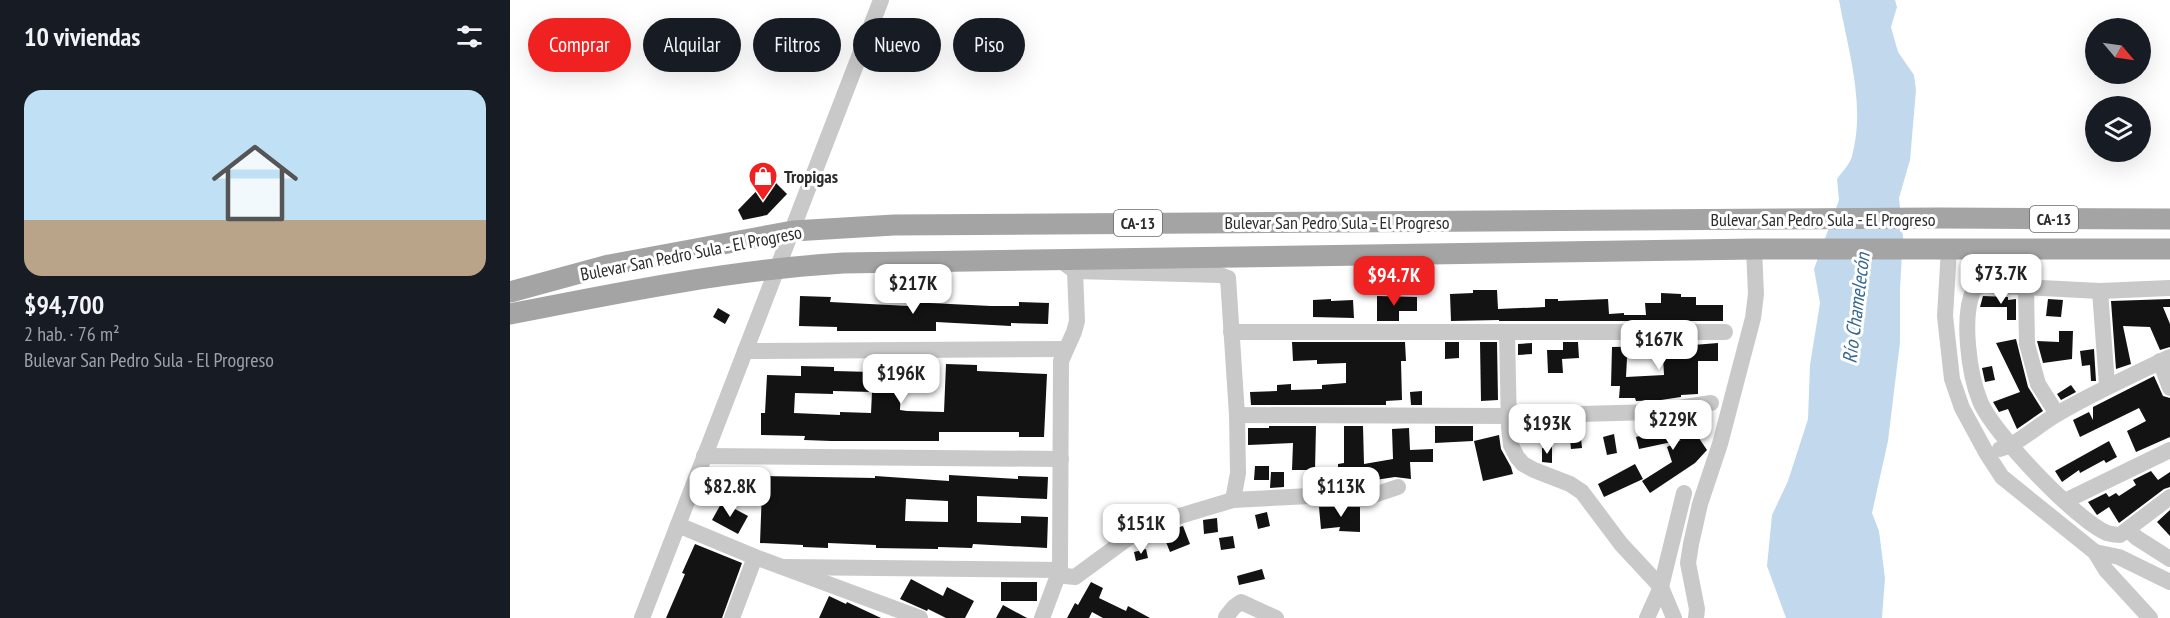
<!DOCTYPE html>
<html lang="es">
<head>
<meta charset="utf-8">
<style>
	body { margin:0; font-family:"PT Sans Narrow",sans-serif; background:#242831; color:#f1f3f6; height:100vh; display:flex; flex-direction:column; font-size:22px; white-space:nowrap }
	* { box-sizing:border-box; margin:0 }
	p { font-size:20px; color:#9ea1a6 }
	.icon { flex:none; width:33px; height:33px; fill:none; stroke:currentColor; stroke-width:2; stroke-linecap:round; stroke-linejoin:round }
	.map { position:relative; flex:1; overflow:hidden }
	.details { display:flex; flex-direction:column; background:#171b24; width:510px }
	.details>* { flex:none }
	.banner { position:absolute; left:18px; top:18px; width:570px; height:54px; display:flex; gap:12px }
	.needle { width:39px; rotate:119deg }
	.controls { position:absolute; left:1575px; top:18px; display:grid; gap:12px }
	.controls a { display:grid; place-items:center; width:66px; height:66px; border-radius:50%; background:#171b24; box-shadow:0 6px 24px #0002; font-size:30px }
	.price { position:absolute; translate:-50% -51px; padding:0 14px; border-radius:12px; background:#fff; color:#222; font-size:20px; line-height:39px; filter:drop-shadow(0 2px 3px #0008) }
	.price::after { content:''; position:absolute; left:50%; top:36px; width:18px; height:14px; margin-left:-9px; background:inherit; clip-path:polygon(0 0,100% 0,50% 100%) }
	.price.on { background:#f02121; color:#fff }
	ul { padding:0; list-style:none }
	li { display:grid; align-content:center; gap:12px; height:318px; padding:0 24px }
	li+li { border-top:2px solid #363941 }
	li span { display:grid; place-items:center; height:186px; border-radius:18px; color:#555 }
	li>.icon { margin-inline-start:auto }
	span .icon { width:108px; height:108px; fill:#fffc; stroke-width:1 }
	li b { font-size:26px }
	h2 { display:flex; justify-content:space-between; align-items:center; height:72px; padding:0 24px; font-size:26px }
	.pill { padding:0 21px; border-radius:27px; background:#171b24; box-shadow:0 6px 24px #0002; font-size:21px; line-height:54px }
	.pill.on { background:#f02121; color:#fff }
	main { display:flex; flex:1; min-height:0 }
	.map>svg:first-child { display:block }
	.water { fill:#c2d9ed }
	.building { fill:#131313; fill-rule:evenodd }
	.lines { fill:none; stroke-linecap:round; stroke-linejoin:round }
	.minor { stroke:#c9c9c9; stroke-width:16 }
	.major { stroke:#a4a4a4; stroke-width:21 }
	.labels { text-anchor:middle; dominant-baseline:central; stroke-width:6; stroke-linejoin:round; paint-order:stroke }
	.shield { fill:#fff; stroke:#6b6b6b; stroke-width:1.5 }
	.shield-label { font-size:16px; font-weight:bold; fill:#2c2c2c }
	.poi-label { font-size:18px; font-weight:bold; fill:#2c2c2c; stroke:#fff; text-anchor:start }
	.street-label { font-size:18px; fill:#2c2c2c; stroke:#fff }
	.water-label { font-size:20px; font-style:italic; fill:#366892; stroke:#fff }
</style>
</head>
<body>
<main>
<section class="details">
<h2>10 viviendas<svg class="icon" aria-label="filters" viewBox="0 0 24 24"><path d="M4 7h16M4 17h16"/><circle cx="9" cy="7" r="2"/><circle cx="15" cy="17" r="2"/></svg></h2>
<ul>
<li><span style="background:linear-gradient(#bfe0f5 70%,#b9a48a 0)"><svg class="icon" aria-label="home" viewBox="0 0 24 24"><path d="M3 11l9-7 9 7M6 9v11h12V9"/></svg></span><div><b>$94,700</b><p>2 hab. · 76 m²</p><p>Bulevar San Pedro Sula - El Progreso</p></div></li>
</ul>
</section>
<div class="map">
<svg width="1660" height="618" viewBox="0 0 1660 618">
	<rect width="100%" height="100%" fill="#fff"/>
	<path class="water" d="M 1329,0 L 1385,0 L 1387,7 L 1381,27 L 1388,52 L 1404,75 L 1406,90 L 1400,160 L 1389,198 L 1393,237 L 1390,289 L 1390,342 L 1378,441 L 1362,513 L 1369,531 L 1375,578 L 1372,618 L 1276,618 L 1257,566 L 1262,515 L 1278,481 L 1298,419 L 1300,365 L 1310,303 L 1304,269 L 1329,200 L 1327,179 C 1332,172 1340,164 1342,156 C 1356,105 1338,50 1329,0 Z"/>
	<g class="building">
		<polygon points="260,177 277,194 257,215 233,220 228,210"/>
		<polygon points="963,290 987,290 988,309 1035,307 1035,299 1048,299 1048,301 1098,299 1099,314 1114,313 1114,315 1136,315 1135,303 1151,303 1151,293 1171,294 1171,297 1186,297 1186,305 1213,305 1213,321 989,321 989,320 941,321 940,294 963,293"/>
		<polygon points="290,296 321,297 320,302 399,306 399,302 481,306 509,306 509,302 539,303 538,324 501,323 501,326 426,322 426,331 327,331 327,327 289,326"/>
		<polygon points="867,296 907,297 907,311 889,311 889,321 867,321"/>
		<polygon points="1473,296 1498,297 1498,300 1506,299 1506,320 1497,320 1497,307 1470,307"/>
		<polygon points="821,299 821,301 843,300 844,318 803,317 803,300"/>
		<polygon points="1538,299 1553,300 1551,317 1536,316"/>
		<polygon points="1660,299 1660,307 1653,307 1660,324 1660,347 1650,350 1640,327 1613,326 1621,364 1606,369 1601,301"/>
		<polygon points="208,308 220,315 215,324 203,317"/>
		<polygon points="1549,331 1563,331 1562,359 1533,363 1527,341 1549,342"/>
		<polygon points="1506,339 1518,387 1533,411 1507,429 1498,409 1489,412 1483,402 1510,392 1486,343"/>
		<polygon points="782,342 895,342 896,361 891,361 892,400 876,401 876,405 741,405 740,392 767,391 767,385 781,384 781,390 812,389 812,385 836,383 836,363 807,364 807,360 783,361"/>
		<polygon points="935,342 949,342 949,358 935,359"/>
		<polygon points="970,342 987,342 988,400 971,401"/>
		<polygon points="1053,342 1068,342 1069,358 1052,359 1053,373 1038,373 1037,350 1053,350"/>
		<polygon points="1022,343 1022,354 1008,355 1008,344"/>
		<path d="M 1208,343 L 1208,361 L 1188,361 L 1188,394 L 1171,395 L 1171,397 L 1151,400 L 1126,401 L 1125,398 L 1109,398 L 1110,386 L 1101,386 L 1102,347 L 1146,346 L 1146,348 ZM 1153,357 L 1154,375 L 1116,377 L 1117,358 Z"/>
		<polygon points="1584,349 1586,381 1581,381 1580,365 1572,366 1570,351"/>
		<path d="M 363,364 L 392,365 L 390,410 L 397,411 L 434,412 L 436,364 L 467,365 L 467,371 L 537,374 L 534,437 L 509,437 L 509,432 L 429,432 L 429,441 L 321,441 L 294,440 L 295,436 L 251,435 L 251,413 L 255,413 L 257,375 L 291,376 L 291,366 L 324,367 L 324,371 L 362,372 ZM 323,391 L 362,392 L 361,413 L 330,412 L 330,415 L 284,413 L 285,393 L 323,394 Z"/>
		<polygon points="1482,366 1485,380 1475,382 1472,368"/>
		<polygon points="1644,376 1653,396 1660,398 1660,437 1626,452 1617,431 1636,421 1629,408 1570,437 1563,420 1579,412 1583,420 1583,407"/>
		<polygon points="1561,385 1566,392 1551,400 1547,394"/>
		<polygon points="912,391 912,405 901,405 900,392"/>
		<polygon points="1163,420 1166,428 1176,424 1176,426 1180,425 1197,450 1185,463 1140,493 1132,481 1162,462 1157,447 1171,440 1129,449 1126,437 1151,430 1149,424"/>
		<polygon points="759,426 806,426 805,470 782,470 783,443 738,445 738,428 759,428"/>
		<polygon points="834,426 853,426 854,464 883,459 882,429 899,428 900,450 923,449 923,462 900,462 901,479 885,477 852,482 853,485 849,486 805,486 804,471 828,470 828,464 834,463"/>
		<polygon points="925,426 963,426 963,441 925,443"/>
		<polygon points="1104,434 1107,453 1097,455 1093,437"/>
		<polygon points="989,435 991,449 1001,467 1003,474 973,481 964,441"/>
		<polygon points="1071,438 1072,448 1061,449 1060,439"/>
		<polygon points="1599,441 1607,457 1596,463 1594,460 1570,473 1569,470 1552,482 1545,471"/>
		<polygon points="1042,447 1042,463 1032,462 1032,448"/>
		<polygon points="1125,464 1133,479 1094,497 1088,484"/>
		<polygon points="745,466 759,466 759,480 744,480"/>
		<path d="M 212,471 L 252,472 L 252,476 L 365,478 L 365,476 L 439,481 L 439,475 L 508,479 L 508,476 L 538,477 L 537,499 L 467,496 L 467,522 L 511,523 L 511,516 L 538,517 L 537,548 L 463,544 L 462,548 L 428,547 L 428,549 L 366,548 L 366,545 L 318,543 L 318,548 L 293,547 L 293,545 L 250,543 L 252,490 L 250,495 L 211,493 ZM 396,499 L 438,501 L 438,522 L 395,521 Z"/>
		<polygon points="1641,471 1648,480 1660,472 1660,487 1654,489 1609,523 1599,507 1587,515 1578,502 1596,493 1599,497 1606,493 1609,496 1626,485 1623,480"/>
		<polygon points="761,472 774,472 774,487 760,488"/>
		<polygon points="212,502 238,516 228,534 202,520"/>
		<polygon points="809,507 850,507 850,532 829,531 830,527 811,529"/>
		<polygon points="1660,510 1660,536 1647,522"/>
		<polygon points="757,512 760,526 748,529 745,515"/>
		<polygon points="707,518 708,532 694,534 693,520"/>
		<polygon points="673,526 680,544 660,552 652,532"/>
		<polygon points="723,536 725,548 711,550 709,538"/>
		<polygon points="185,544 232,563 212,618 156,618 175,574 172,573"/>
		<polygon points="636,549 638,558 626,561 624,552"/>
		<polygon points="752,569 755,579 729,585 727,576"/>
		<polygon points="401,579 433,596 437,587 464,601 455,618 436,618 418,609 417,611 390,599"/>
		<rect x="491" y="582" width="36" height="19"/>
		<polygon points="581,582 593,588 589,598 616,611 618,606 640,618 593,618 582,612 579,618 557,618 565,603 568,605"/>
		<polygon points="319,596 336,604 337,602 339,603 371,618 309,618"/>
		<polygon points="493,605 517,618 486,618"/>
	</g>
	<g class="lines">
		<g class="minor">
			<polyline points="1439,249 1435,316 1442,379 1452,408 1477,454 1492,477 1585,552 1596,570 1640,618"/>
			<polyline points="549,259 565,271 710,275 718,278 727,415 728,473 723,500"/>
			<polyline points="1516,287 1517,344 1528,384 1547,414"/>
			<path d="M 1660,288 L 1590,291 L 1472,285 L 1464,289 C 1451,316 1459,374 1470,401 C 1482,432 1567,521 1597,533 C 1601,534 1606,535 1610,535 L 1660,497"/>
			<polyline points="1590,291 1597,385"/>
			<polyline points="721,332 1215,332"/>
			<polyline points="997,333 999,427 1001,445 1007,457 1013,464 1024,470 1060,484 1072,492 1111,544 1151,587 1164,618"/>
			<polyline points="235,351 555,349"/>
			<polyline points="1650,361 1660,388"/>
			<polyline points="727,415 998,416 1144,412 1201,403"/>
			<path d="M 1490,449 C 1512,442 1529,424 1549,413 C 1585,392 1623,375 1660,357"/>
			<polyline points="194,456 551,459"/>
			<polyline points="1555,501 1660,450"/>
			<polyline points="168,525 245,557 410,618"/>
			<polyline points="1619,531 1627,538 1660,559"/>
			<polyline points="1585,552 1609,557 1660,582"/>
			<polyline points="275,567 550,570 555,576 565,577 633,527 723,500 800,496 861,496 888,487"/>
			<polyline points="716,617 724,607 731,602 766,618"/>
			<path d="M 132,618 C 212,412 292,206 371,0"/>
			<polyline points="222,618 245,557"/>
			<polyline points="532,618 550,570 551,361 564,332 567,321 565,271"/>
			<polyline points="1137,618 1151,587 1174,493"/>
			<polyline points="1186,618 1187,609 1178,563 1181,544 1190,504 1210,444 1243,318 1246,294 1244,249"/>
		</g>
		<g class="major">
			<polyline points="0,292 99,265 283,231 384,225 1428,218 1660,219"/>
			<path d="M 0,314 C 111,292 221,270 333,263 L 1244,249 L 1660,249"/>
		</g>
	</g>
	<defs>
		<g id="shop-pin" transform="scale(1.5)"><path d="M0 17L-7.5 6A9.5 9.5 0 1 1 7.5 6Z" fill="#f02121" stroke="#fff"/><path d="M-5-2.5h2.3a2.7 3.5 0 0 1 5.4 0H5L5.5 6h-11ZM-1.5-2.5h3a1.5 2.3 0 0 0-3 0Z" fill="#fff"/></g>
	</defs>
	<g fill-rule="evenodd">
		<use href="#shop-pin" x="253" y="176"/>
	</g>
	<g class="labels">
		<g class="shield">
			<rect x="1520" y="206" width="48" height="26" rx="4.5"/>
			<rect x="604" y="210" width="48" height="26" rx="4.5"/>
		</g>
		<g class="shield-label">
			<text x="1544" y="219">CA-13</text>
			<text x="628" y="223">CA-13</text>
		</g>
		<g class="poi-label">
			<text x="274" y="176">Tropigas</text>
		</g>
		<g class="street-label">
			<text x="1313" y="219">Bulevar San Pedro Sula - El Progreso</text>
			<text x="827" y="222">Bulevar San Pedro Sula - El Progreso</text>
			<text transform="translate(181 253) rotate(-11)">Bulevar San Pedro Sula - El Progreso</text>
		</g>
		<g class="water-label">
			<text transform="translate(1346 308) rotate(-83)">Río Chamelecón</text>
		</g>
	</g>
</svg>
<div class="controls">
<a><svg class="needle" viewBox="-14 -14 28 28"><path d="M0-13l5 13h-10z" fill="#e53935"/><path d="M0 13l5-13h-10z" fill="#9ea1a6"/></svg></a>
<a><svg class="icon" aria-label="layers" viewBox="0 0 24 24"><path d="M12 4l9 5-9 5-9-5zM3 14l9 5 9-5"/></svg></a>
</div>
<b class="price" style="left:1491px;top:305px">$73.7K</b>
<b class="price on" style="left:884px;top:307px">$94.7K</b>
<b class="price" style="left:403px;top:315px">$217K</b>
<b class="price" style="left:1149px;top:371px">$167K</b>
<b class="price" style="left:391px;top:405px">$196K</b>
<b class="price" style="left:1163px;top:451px">$229K</b>
<b class="price" style="left:1037px;top:455px">$193K</b>
<b class="price" style="left:220px;top:518px">$82.8K</b>
<b class="price" style="left:831px;top:518px">$113K</b>
<b class="price" style="left:631px;top:555px">$151K</b>
<div class="banner">
<a class="pill on">Comprar</a>
<a class="pill">Alquilar</a>
<a class="pill">Filtros</a>
<a class="pill">Nuevo</a>
<a class="pill">Piso</a>
</div>
</div>
</main>
</body>
</html>
